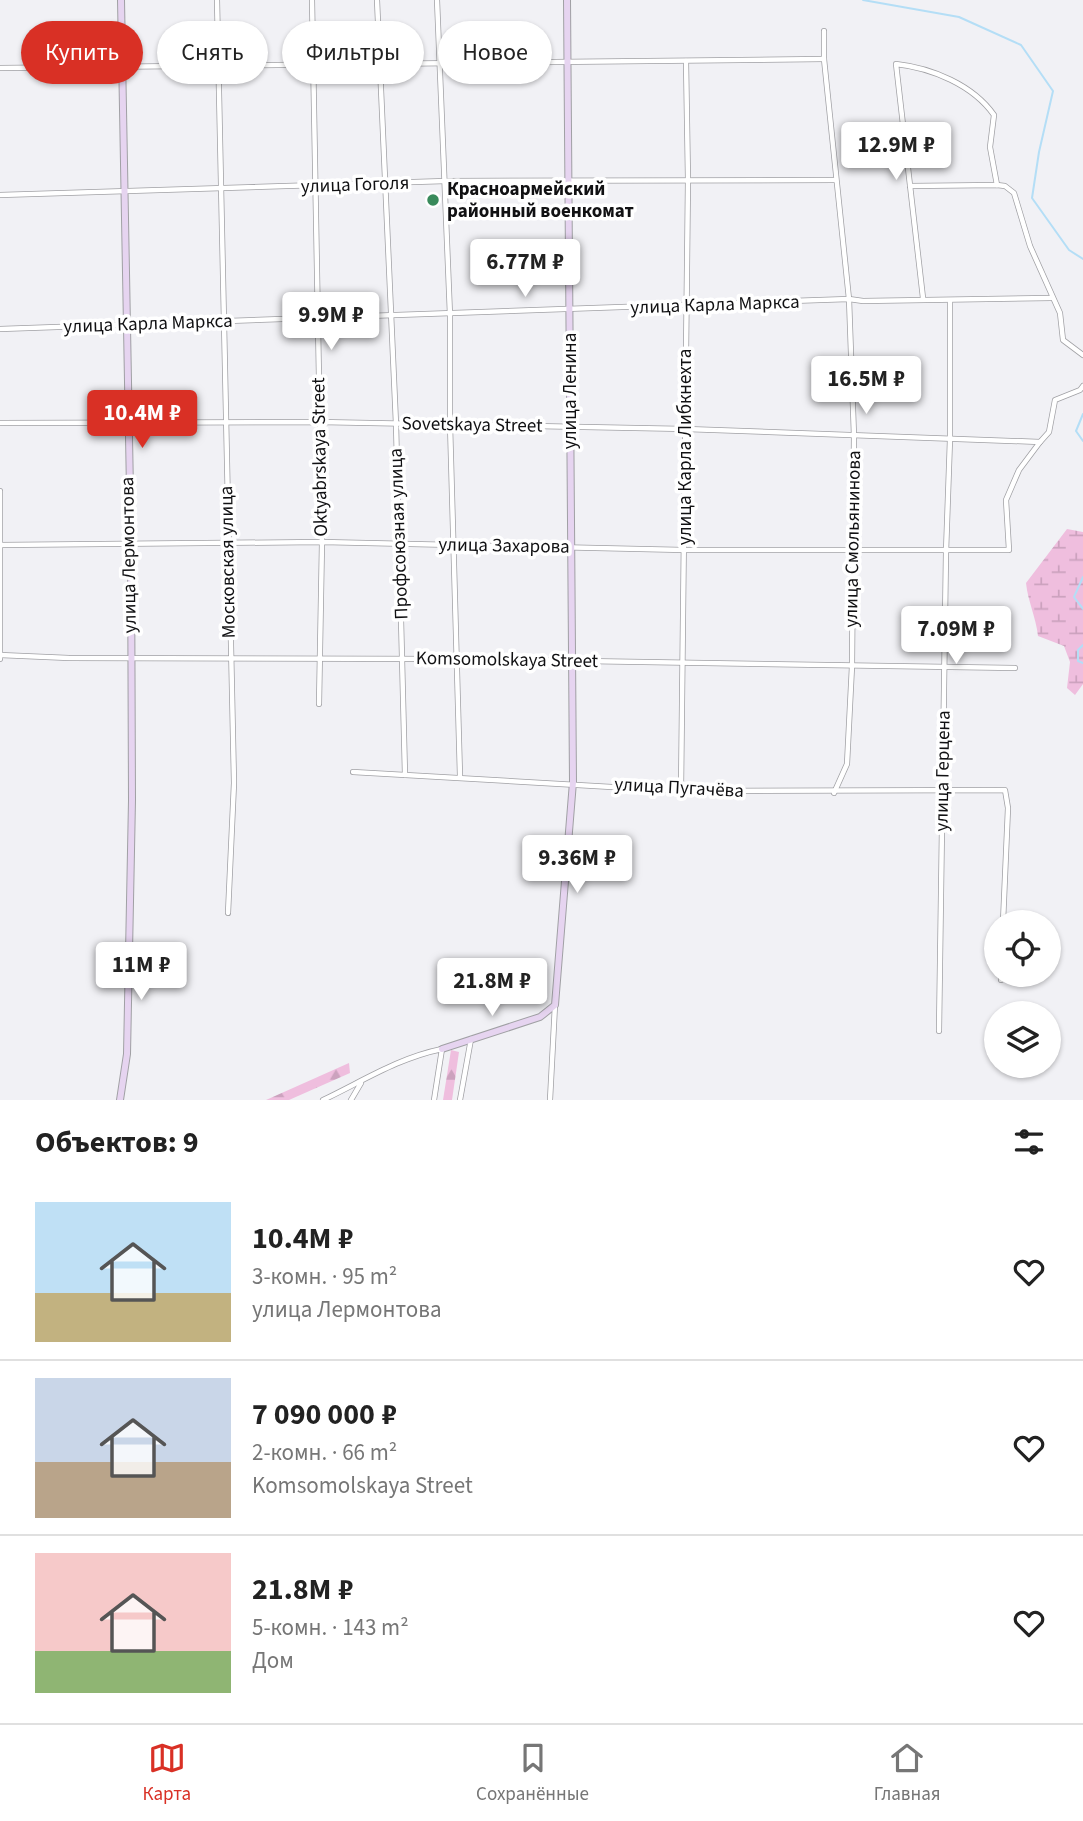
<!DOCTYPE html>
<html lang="ru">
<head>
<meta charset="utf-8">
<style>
	body { margin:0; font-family:"Source Sans 3",sans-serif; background:#f6f6f6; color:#222; height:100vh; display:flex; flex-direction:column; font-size:26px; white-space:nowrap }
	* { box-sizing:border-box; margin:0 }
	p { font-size:23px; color:#767676 }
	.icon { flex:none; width:38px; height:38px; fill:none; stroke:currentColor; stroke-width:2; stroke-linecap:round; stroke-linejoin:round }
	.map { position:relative; height:1100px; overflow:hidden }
	.sheet { display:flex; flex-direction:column; background:#fff; flex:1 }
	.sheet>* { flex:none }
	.hud { position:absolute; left:21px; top:21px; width:700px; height:63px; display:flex; gap:14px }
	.controls { position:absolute; left:984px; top:910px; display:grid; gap:14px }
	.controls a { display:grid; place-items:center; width:77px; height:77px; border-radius:50%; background:#fff; box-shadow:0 2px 5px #0004; font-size:35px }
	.price { position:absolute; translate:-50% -60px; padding:0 16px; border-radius:7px; background:#fff; color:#222; font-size:23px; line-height:46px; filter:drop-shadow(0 2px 4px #0008) }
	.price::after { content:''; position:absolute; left:50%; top:42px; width:21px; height:16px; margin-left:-10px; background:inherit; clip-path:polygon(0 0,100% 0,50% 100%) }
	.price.current { background:#d93025; color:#fff }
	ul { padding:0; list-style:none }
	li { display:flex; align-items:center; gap:21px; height:175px; padding:0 35px }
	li+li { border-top:2px solid #e0e0e0 }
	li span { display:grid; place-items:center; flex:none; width:196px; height:140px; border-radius:0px; color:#555 }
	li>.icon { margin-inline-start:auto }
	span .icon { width:84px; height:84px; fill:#fffc; stroke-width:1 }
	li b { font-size:30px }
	h2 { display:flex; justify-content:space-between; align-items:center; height:84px; padding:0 35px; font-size:30px }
	.chip { padding:0 24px; border-radius:32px; background:#fff; box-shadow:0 2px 5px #0004; font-size:24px; line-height:63px }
	.chip.current { background:#d93025; color:#fff }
	.tab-bar { display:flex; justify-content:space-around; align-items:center; height:98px; border-top:2px solid #e0e0e0; background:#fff; font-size:19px; color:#767676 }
	.tab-bar a { display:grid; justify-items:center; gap:4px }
	.tab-bar .current { color:#d93025 }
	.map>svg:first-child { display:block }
	.forest { fill:url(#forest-firs) }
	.wetland { fill:url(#wetland-marsh) }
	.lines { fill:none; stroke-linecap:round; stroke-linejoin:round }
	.stream { stroke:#b4def6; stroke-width:2 }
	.street-casing { stroke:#a0a0a4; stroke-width:6 }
	.secondary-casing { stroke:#a0a0a4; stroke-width:8 }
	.street { stroke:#fff; stroke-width:4.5 }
	.secondary { stroke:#e6d4f0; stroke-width:6 }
	.poi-dot { fill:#398a5b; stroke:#fff; stroke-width:2.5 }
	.labels { text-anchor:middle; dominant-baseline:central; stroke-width:7; stroke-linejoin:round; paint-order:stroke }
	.street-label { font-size:19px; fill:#111113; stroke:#fff }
	.poi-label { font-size:19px; font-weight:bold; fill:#111113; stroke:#fff; text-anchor:start }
</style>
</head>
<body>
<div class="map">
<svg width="1083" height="1100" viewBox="0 0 1083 1100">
	<defs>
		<pattern id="forest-firs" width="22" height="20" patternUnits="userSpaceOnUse" patternTransform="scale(1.75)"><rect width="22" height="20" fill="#efbede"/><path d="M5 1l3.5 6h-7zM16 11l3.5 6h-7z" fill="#cca2be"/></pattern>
		<pattern id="wetland-marsh" width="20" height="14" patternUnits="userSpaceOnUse" patternTransform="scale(1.75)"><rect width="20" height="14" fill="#efbede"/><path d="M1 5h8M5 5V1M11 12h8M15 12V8" fill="none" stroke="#cca2be"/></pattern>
	</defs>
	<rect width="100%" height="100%" fill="#f1f1f5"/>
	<g class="forest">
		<polygon points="451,1050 459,1052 452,1100 443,1100"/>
		<polygon points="349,1063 350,1073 289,1100 266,1100"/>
	</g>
	<path class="wetland" d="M 1067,529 L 1083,532 L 1083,684 L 1075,695 L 1067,688 L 1070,662 L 1064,646 L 1038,636 C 1036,617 1028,602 1026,583 Z"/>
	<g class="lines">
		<g class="stream">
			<polyline points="863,0 959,17 1021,45 1053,91 1039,152 1032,198 1069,250 1083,259"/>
			<polyline points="1083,414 1076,431 1083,441"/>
			<polyline points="1083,577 1074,597 1083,609"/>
			<polyline points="1083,645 1078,650 1078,661 1083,663"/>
		</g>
		<g class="street-casing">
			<g id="street">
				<polyline points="217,0 234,783 228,913"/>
				<polyline points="312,0 322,542 319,704"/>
				<polyline points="377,0 396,424 405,775"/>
				<polyline points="437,0 450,315 450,424 460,776"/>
				<polyline points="824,31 824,59 849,299 854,436 852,666 847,764 834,793"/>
				<polyline points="0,68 824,59"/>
				<polyline points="910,186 997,185 1005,186 1014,193 1030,246 1060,313 1063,340 1083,355"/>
				<polyline points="0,195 446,181 836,180"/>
				<path d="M 923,298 L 896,64 C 932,68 973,85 994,115 L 990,147 L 997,185"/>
				<polyline points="0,329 849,299 863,301 1051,298"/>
				<polyline points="0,423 319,422 686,429 1040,442 1049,432 1055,400 1080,390 1083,386"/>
				<polyline points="0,491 0,659"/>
				<polyline points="0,545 322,542 684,550 1009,550 1006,500 1019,470 1040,442"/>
				<polyline points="0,655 69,658 456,659 1015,668"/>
				<polyline points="353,772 681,791 1005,790 1008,808 1003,922"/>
				<polyline points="681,791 688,180 686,61"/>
				<polyline points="1001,980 1001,975"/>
				<polyline points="939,1031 946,552 950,439 950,301"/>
				<path d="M 323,1100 C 363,1081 398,1058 442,1049 L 434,1100"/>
				<polyline points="351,1100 361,1083"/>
				<polyline points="460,1100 471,1039"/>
				<polyline points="550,1100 555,1005"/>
			</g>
		</g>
		<g class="secondary-casing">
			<g id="secondary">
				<polyline points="442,1049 540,1017 555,1005 573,782 567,0"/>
				<polyline points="120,1100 127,1054 132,800 131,545 121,0"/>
			</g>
		</g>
		<use href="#street" class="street"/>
		<use href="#secondary" class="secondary"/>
	</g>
	<circle class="poi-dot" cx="433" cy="200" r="7"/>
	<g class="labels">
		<g class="street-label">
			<text transform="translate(355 185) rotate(-2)">улица Гоголя</text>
			<text transform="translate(715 305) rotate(-2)">улица Карла Маркса</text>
			<text transform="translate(148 324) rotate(-2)">улица Карла Маркса</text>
			<text transform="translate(570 391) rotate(-90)">улица Ленина</text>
			<text transform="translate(472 425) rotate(1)">Sovetskaya Street</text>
			<text transform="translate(685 447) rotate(-90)">улица Карла Либкнехта</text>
			<text transform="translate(320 457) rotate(-91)">Oktyabrskaya Street</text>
			<text transform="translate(399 534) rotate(-92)">Профсоюзная улица</text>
			<text transform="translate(853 539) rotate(-89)">улица Смольянинова</text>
			<text transform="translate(504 546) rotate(1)">улица Захарова</text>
			<text transform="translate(129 555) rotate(-91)">улица Лермонтова</text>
			<text transform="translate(228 562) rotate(-91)">Московская улица</text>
			<text transform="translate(507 660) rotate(1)">Komsomolskaya Street</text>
			<text transform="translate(943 771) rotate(-89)">улица Герцена</text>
			<text transform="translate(679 788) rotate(3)">улица Пугачёва</text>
		</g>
		<g class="poi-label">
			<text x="447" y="189">Красноармейский<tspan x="447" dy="22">районный военкомат</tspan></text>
		</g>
	</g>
</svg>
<div class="controls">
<a><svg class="icon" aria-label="locate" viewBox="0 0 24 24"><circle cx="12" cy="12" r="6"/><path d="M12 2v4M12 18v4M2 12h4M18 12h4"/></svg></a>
<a><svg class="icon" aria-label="layers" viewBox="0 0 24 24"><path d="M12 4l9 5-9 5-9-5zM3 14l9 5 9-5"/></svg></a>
</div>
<b class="price" style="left:896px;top:182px">12.9M ₽</b>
<b class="price" style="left:525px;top:299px">6.77M ₽</b>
<b class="price" style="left:331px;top:352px">9.9M ₽</b>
<b class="price" style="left:866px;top:416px">16.5M ₽</b>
<b class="price current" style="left:142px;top:450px">10.4M ₽</b>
<b class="price" style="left:956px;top:666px">7.09M ₽</b>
<b class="price" style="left:577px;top:895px">9.36M ₽</b>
<b class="price" style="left:141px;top:1002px">11M ₽</b>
<b class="price" style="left:492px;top:1018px">21.8M ₽</b>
<div class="hud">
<a class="chip current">Купить</a>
<a class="chip">Снять</a>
<a class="chip">Фильтры</a>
<a class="chip">Новое</a>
</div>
</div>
<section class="sheet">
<h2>Объектов: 9<svg class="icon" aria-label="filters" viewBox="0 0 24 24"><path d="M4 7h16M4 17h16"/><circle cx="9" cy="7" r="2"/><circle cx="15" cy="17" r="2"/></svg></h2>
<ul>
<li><span style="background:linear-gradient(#bfe0f5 65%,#c2b280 0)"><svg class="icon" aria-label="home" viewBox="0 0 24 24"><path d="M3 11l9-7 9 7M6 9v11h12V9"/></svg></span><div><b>10.4M ₽</b><p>3-комн. · 95 m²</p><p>улица Лермонтова</p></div><svg class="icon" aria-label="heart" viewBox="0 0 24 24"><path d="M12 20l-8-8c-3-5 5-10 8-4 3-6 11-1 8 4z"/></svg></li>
<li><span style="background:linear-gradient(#c9d6e8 60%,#b9a48a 0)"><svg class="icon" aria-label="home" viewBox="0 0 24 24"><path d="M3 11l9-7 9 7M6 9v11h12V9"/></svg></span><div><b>7 090 000 ₽</b><p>2-комн. · 66 m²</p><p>Komsomolskaya Street</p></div><svg class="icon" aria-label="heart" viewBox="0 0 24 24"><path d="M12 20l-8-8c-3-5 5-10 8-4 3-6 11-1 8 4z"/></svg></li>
<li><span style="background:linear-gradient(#f6c9c9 70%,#8fb573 0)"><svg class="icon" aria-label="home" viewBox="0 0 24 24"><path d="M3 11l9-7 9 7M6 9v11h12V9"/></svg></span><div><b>21.8M ₽</b><p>5-комн. · 143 m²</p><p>Дом</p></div><svg class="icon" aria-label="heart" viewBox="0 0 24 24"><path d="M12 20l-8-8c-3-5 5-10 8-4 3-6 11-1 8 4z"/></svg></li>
</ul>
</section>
<nav class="tab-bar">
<a class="current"><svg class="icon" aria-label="map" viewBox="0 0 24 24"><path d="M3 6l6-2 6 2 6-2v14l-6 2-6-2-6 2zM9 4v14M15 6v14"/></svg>Карта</a>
<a><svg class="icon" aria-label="saved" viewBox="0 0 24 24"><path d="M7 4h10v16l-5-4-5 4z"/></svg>Сохранённые</a>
<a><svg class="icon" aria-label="home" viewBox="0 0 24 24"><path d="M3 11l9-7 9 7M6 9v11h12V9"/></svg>Главная</a>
</nav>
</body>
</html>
